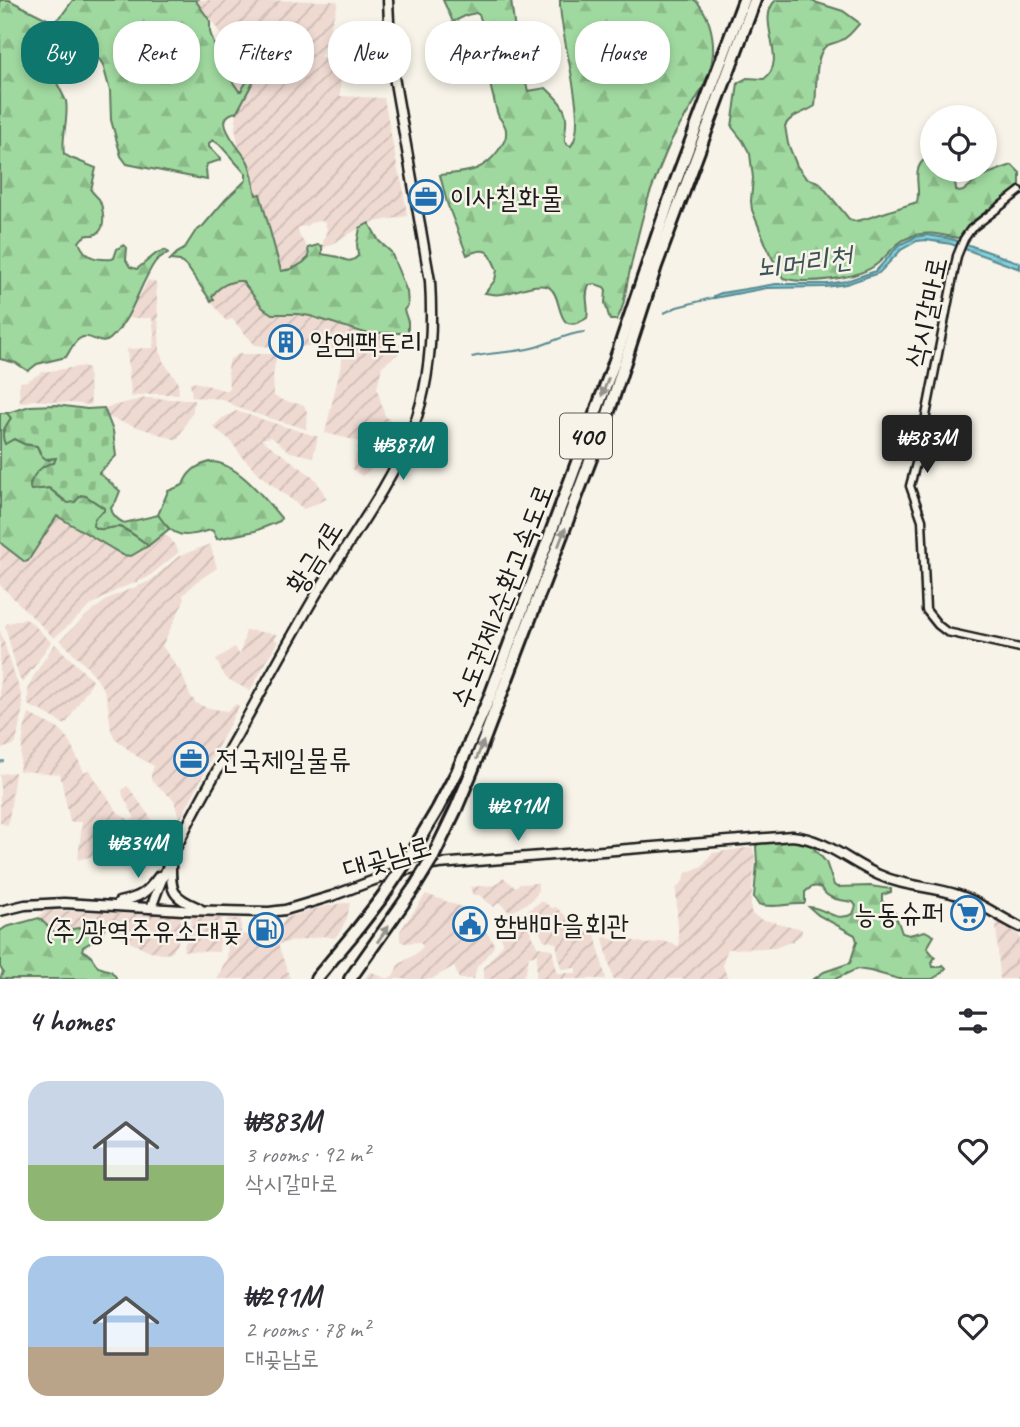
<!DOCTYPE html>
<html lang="en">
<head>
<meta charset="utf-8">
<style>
	body { margin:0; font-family:Caveat,"Poor Story",sans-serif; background:#f2f2f3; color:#2b2b33; height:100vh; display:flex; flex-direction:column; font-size:26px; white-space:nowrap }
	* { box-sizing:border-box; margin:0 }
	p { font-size:23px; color:#7c7c81 }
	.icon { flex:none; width:38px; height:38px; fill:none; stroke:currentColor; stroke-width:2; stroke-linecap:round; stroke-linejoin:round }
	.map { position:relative; height:979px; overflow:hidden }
	.side { display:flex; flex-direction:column; background:#fff; flex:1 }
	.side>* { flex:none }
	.banner { position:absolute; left:21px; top:21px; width:978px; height:63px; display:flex; gap:14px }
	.buttons { position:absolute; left:920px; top:105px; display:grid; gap:14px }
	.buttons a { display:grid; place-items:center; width:77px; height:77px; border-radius:50%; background:#fff; box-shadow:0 4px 10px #0003; font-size:35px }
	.price { position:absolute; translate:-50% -60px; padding:0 16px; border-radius:7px; background:#0f766e; color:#fff; font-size:23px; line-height:46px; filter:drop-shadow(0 2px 4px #0008) }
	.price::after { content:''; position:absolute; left:50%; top:42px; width:21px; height:16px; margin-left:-10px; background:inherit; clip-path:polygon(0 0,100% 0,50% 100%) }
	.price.selected { background:#222; color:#fff }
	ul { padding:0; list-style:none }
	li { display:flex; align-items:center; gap:21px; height:175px; padding:0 28px }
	li span { display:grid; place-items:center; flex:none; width:196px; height:140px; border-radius:21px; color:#555 }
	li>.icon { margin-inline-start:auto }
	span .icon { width:84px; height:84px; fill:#fffc; stroke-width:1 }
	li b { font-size:30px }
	h2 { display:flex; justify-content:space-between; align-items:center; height:84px; padding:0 28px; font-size:30px }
	.tag { padding:0 24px; border-radius:28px; background:#fff; box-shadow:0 4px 10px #0003; font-size:24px; line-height:63px }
	.tag.selected { background:#0f766e; color:#fff }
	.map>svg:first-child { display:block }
	.industrial { fill:url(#industrial-furrows) }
	.forest { fill:url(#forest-firs); stroke:#5e7a5e; stroke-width:2 }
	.cemetery { fill:url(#cemetery-stones); stroke:#5e7a5e; stroke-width:2 }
	.water { fill:url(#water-rules); stroke:#598990; stroke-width:2 }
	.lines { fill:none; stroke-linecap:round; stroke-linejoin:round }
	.stream { stroke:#598990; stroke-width:2 }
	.minor-casing { stroke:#1c1c1c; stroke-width:11 }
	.tertiary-casing { stroke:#1c1c1c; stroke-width:13 }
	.motorway-casing { stroke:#1c1c1c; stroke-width:16 }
	.minor { stroke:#f7f3e8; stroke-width:6 }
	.tertiary { stroke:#f7f3e8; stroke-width:8 }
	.motorway { stroke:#f7f3e8; stroke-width:10 }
	.motorway-bridge-casing { stroke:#1c1c1c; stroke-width:16; stroke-linecap:butt }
	.motorway-bridge { stroke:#f7f3e8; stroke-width:10 }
	.oneway { fill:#94928c }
	.labels { text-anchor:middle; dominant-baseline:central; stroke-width:5; stroke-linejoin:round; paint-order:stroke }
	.shield { fill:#f7f3e8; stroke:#5e5c59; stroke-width:2 }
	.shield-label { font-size:26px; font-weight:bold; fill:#1c1c1c }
	.poi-label { font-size:28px; fill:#1c1c1c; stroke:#f7f3e8; text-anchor:start }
	.street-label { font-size:28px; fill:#1c1c1c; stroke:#f7f3e8 }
	.water-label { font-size:30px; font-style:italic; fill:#3b5356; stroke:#f7f3e8 }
</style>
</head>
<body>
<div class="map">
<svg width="1020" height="979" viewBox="0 0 1020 979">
	<defs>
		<pattern id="industrial-furrows" width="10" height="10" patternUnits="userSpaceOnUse" patternTransform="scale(1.75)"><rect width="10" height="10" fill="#efdad2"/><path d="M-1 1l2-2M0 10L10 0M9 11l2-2" fill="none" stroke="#ccbab4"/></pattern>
		<pattern id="forest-firs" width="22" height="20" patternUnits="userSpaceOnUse" patternTransform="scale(1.75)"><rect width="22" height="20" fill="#a0d99f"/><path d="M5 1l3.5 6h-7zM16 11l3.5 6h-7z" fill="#89ba88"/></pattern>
		<pattern id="cemetery-stones" width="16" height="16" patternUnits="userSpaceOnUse" patternTransform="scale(1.75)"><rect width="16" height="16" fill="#a0d99f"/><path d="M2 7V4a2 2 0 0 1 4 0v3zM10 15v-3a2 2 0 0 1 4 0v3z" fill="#89ba88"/></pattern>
		<pattern id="water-rules" width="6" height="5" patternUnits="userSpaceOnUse" patternTransform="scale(1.75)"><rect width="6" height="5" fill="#82d2de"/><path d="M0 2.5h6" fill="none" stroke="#70b4be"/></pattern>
	</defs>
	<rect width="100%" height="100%" fill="#f7f3e8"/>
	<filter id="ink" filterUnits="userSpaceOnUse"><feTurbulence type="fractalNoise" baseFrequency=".0143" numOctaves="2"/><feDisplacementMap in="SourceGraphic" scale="14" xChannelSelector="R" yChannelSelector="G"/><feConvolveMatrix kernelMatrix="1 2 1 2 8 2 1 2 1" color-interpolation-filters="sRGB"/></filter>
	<g filter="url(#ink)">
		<g class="industrial">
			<polygon points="197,0 337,1 338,4 320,57 341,59 340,96 384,98 398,171 403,186 407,216 369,223 321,250 327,229 324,222 320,221 310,223 308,226 299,227 298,229 300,237 308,248 309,257 306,261 294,267 281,271 266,212 260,195 256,195 254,180 242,152 239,149 235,128 237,112 262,64 256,66 240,91 239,91 235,85 237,68 235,62 224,40 213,22 196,1"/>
			<polygon points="148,280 156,283 160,350 163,361 178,382 179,394 147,394 131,397 127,349 153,348 154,333 152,318 128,318"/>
			<polygon points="235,280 242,281 263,308 272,314 298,314 310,316 365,333 385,333 401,345 398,354 382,366 377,388 385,416 390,421 401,423 390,452 354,440 325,433 344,352 314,345 287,349 255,345 232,319 226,321 211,301 213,299 212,297 213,293"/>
			<polygon points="239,354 277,354 273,375 274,396 285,401 304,405 307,412 306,429 243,410 222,399 192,397 190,382 199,383 227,391 229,389 228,368 230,359"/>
			<polygon points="84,366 88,368 91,405 34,400 20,403 19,387 21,382 27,381 43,372"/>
			<polygon points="145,398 194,400 193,411 177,440 107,417 104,408"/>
			<polygon points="236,411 318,437 313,457 290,452 271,437 261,439 312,476 316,480 327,499 304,509 267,481 242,457 230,440 213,427 221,419"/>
			<polygon points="358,446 383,457 382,459 362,476 352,469"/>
			<polygon points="57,516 127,556 131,556 141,551 163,534 170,538 179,552 147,578 119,589 93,604 54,638 0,585 0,542 23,561"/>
			<polygon points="210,544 217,568 196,582 183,595 184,599 183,603 162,646 181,672 190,695 196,703 205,707 220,710 227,711 236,704 239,706 181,818 178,815 174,800 151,780 151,775 154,766 138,757 115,739 111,730 107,699 104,690 92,672 60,640 89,613 111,597 150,581 179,556"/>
			<polygon points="25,619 31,622 51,642 23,683 19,678 5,626 8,623"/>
			<polygon points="0,630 21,694 23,707 16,743 14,745 0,749"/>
			<polygon points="246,630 276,634 275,640 278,641 250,691 226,678 216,660 234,647 240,655"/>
			<polygon points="55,644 92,680 92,682 65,725 47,714 28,705 28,689 32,679 43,661"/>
			<polygon points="29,714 61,730 68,739 84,772 89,770 117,811 122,816 131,820 135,818 123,796 122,790 127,786 130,789 150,817 155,829 158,840 152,848 146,852 117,858 114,850 78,860 82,822 70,822 60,774 19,771 24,730"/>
			<polygon points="15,772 11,805 8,825 0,823 0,774"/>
			<polygon points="753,847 755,860 751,903 751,910 752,914 760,919 799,928 802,930 801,935 793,941 775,948 728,949 724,958 723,966 728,979 613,979 603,938 606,937 617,941 634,941 647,944 663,941 679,946 676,893 676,889 683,881 686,873 702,866 712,853"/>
			<polygon points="503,877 515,887 520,884 538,883 538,889 537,894 531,901 510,913 499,902 494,907 479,895 473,895 470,887 495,885"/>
			<polygon points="426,894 467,909 463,919 469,933 479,923 493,941 494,946 493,948 477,967 474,979 459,979 454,966 432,979 364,979 369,973 372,972 387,979 394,975 398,965 414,955 423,947 420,942 404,943 400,941 400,931"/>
			<polygon points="542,901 552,908 556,907 572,922 583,930 589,933 594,930 606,979 536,979 537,954 529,956 526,972 520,979 484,979 484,968 503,944 503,941 496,932 507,922 523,913 537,947 552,949 557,973 576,973 576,968 561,969 556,943 544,940 528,910"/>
			<polygon points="344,903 350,903 347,918 340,932 334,938 324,936 278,944 290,979 217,979 227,957 228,945 227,919 241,919 241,934 271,939 274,937 286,918 318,908"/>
			<polygon points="46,910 180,915 181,921 180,937 177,945 171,953 162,954 150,951 127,941 98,920 86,927 51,931 39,918 40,915"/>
			<polygon points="192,917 222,918 219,952 183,951"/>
			<polygon points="999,922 1020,936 1020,979 1000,979 996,925"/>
		</g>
		<g class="forest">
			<path d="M 0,0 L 9,0 L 51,21 L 55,21 L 62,15 L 73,0 L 197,0 L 196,1 L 210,21 L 210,32 L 221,65 L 239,91 L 241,91 L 256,66 L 263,63 L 237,112 C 207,117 243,151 248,162 C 253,173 253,183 256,195 L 260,194 L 281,271 C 291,270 302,265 309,257 L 308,248 L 318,245 L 322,246 L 322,254 C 325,255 329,255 333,256 C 344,257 348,266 358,256 L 357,244 L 360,228 L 369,223 L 379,241 L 391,252 L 407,292 L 408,305 L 404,310 L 408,322 L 408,333 L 365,333 L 310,316 L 298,314 L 272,314 L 263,308 L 242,281 C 231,280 217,287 212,297 L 214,299 L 211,301 L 188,268 L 180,261 L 170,260 L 177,253 L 184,249 L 195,232 L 203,226 L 226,199 L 241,185 L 246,180 L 246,174 L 220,145 L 213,140 L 209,143 L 209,147 L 221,158 L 221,160 L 207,164 L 206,168 L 207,180 L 127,164 L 121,156 L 111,120 L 110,91 L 103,65 L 100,60 L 84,49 L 70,35 L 67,35 L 61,38 L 46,57 L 46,61 L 66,101 C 69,119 61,136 64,154 L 71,158 L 96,168 L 91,190 C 92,192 97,197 99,199 C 103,207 106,226 99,232 C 92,239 87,230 79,242 C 85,258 96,260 112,259 L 114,258 L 117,249 L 124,245 L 127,248 L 126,260 L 130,267 L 137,269 L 157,253 L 165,250 L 168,253 C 164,256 159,257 155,262 C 139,285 132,320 110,339 C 100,348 90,331 79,339 C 73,343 70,351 66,357 L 37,364 L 28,371 L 16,363 L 0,359 Z"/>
			<path d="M 443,0 L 511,0 L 517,47 L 528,91 L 546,88 C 554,96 565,105 566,118 C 567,126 564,134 565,142 L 568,145 L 571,146 C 590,123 558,32 560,0 L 695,0 C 709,13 714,35 713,54 C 710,87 685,113 671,141 C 663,159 656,177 649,196 C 640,223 634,252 628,279 C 625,293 624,310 616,320 L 610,320 L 605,303 L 606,290 L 604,287 L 595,284 L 589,285 C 583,298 590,306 587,318 C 554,339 564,298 550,288 C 539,280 514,293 501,294 C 496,295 490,294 485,293 L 495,280 L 497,270 C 489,251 487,246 467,255 L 447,203 L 440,175 C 465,172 482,173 498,151 C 502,145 507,139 506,131 C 506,125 502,122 499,117 C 496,111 495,103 493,96 C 486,71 484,46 481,20 L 479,15 L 476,13 L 467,15 L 453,22 Z"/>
			<path d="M 776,0 L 808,0 L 843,11 L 858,22 L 859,24 C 854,30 849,37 842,40 C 837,43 831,43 826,46 C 814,55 817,91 815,106 C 805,113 790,115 785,126 L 788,144 L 797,166 L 806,178 L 819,182 L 849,219 L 855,221 L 865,219 L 917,202 C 922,184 907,166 933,154 L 933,170 L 942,170 C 948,179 956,176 956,190 L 959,192 L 963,191 L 982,176 L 1012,165 L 1020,173 L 1020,187 L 973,221 L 961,236 L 958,238 C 942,235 925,230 910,237 C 895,242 889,255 877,264 C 859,279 805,285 783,278 L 769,252 L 752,210 L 751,201 L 753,178 L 750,154 L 743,141 L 732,127 L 738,83 L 747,78 L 764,79 C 790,60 754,20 776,0 Z"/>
			<path d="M 0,413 L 7,413 L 11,418 L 9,421 L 12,440 L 14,439 L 24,444 L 37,446 L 40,453 L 49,460 L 56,457 L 54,463 L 42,468 L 30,483 L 31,490 L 49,488 L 64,501 L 83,495 L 86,496 L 104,508 L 105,511 L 98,515 L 95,528 C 103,531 110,527 118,527 C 124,528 144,541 148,546 L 131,556 L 123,555 L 57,516 L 28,561 L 25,562 L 3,545 L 0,542 Z"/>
			<path d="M 210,462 C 236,461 265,499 281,518 L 280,521 L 255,531 L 217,539 L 213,531 L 211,530 C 183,537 175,540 158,515 L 168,491 L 183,485 C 187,473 197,465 210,462 Z"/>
			<path d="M 793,839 L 808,842 L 811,845 L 826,862 L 834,885 L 837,887 L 870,886 L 891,889 L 891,892 L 882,895 L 882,901 L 895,913 L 902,933 L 909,935 L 925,931 L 934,936 L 927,948 L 935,957 L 932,962 L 933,967 L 939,967 L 943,965 L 946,968 L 939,975 L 932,979 L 899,979 L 870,971 L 857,969 L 835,979 L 814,979 L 824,972 L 850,963 L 857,941 L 855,935 L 818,915 L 809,907 C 827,908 834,923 853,914 L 856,906 L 853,902 C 840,900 828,900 821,888 C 814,885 810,887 805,892 L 805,902 L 804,904 C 789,903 771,909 758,904 L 754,897 L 757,863 L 756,846 L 761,842 Z"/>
			<polygon points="39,918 54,932 85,927 97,920 105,927 100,937 83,947 82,950 90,955 98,967 111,971 116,977 116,979 0,979 3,972 0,967 0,931 6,927"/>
		</g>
		<path class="cemetery" d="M 56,405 L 87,409 L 104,408 L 113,431 L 116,456 L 99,473 L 120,491 L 116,501 L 111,508 C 112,515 118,520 124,523 L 158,515 L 169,529 L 148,546 C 145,542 125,528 120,527 C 109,526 102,533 93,526 C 93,518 98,515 104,511 L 104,508 L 86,496 L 81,495 L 75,502 L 68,503 L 49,488 L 31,490 L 30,487 C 31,475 43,464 54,463 L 56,458 L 46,459 L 42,456 L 37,446 L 24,444 L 14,439 L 5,444 C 0,433 5,427 11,418 L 7,413 L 30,406 Z"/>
		<polygon class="water" points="927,235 952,239 1020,263 1020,269 951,244 926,240 917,241 901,250 879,273 846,284 826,287 767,288 714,298 714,296 721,293 776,284 827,284 846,281 876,271 899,245 915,237"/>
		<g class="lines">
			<g class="stream">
				<polyline points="664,313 677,307 716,297"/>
				<path d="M 472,357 C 492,352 512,353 532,348 C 550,344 566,333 585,332"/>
				<polyline points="0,762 3,761"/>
			</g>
			<g class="minor-casing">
				<polyline id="minor" points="1020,191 971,229 964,239 957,256 919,452 910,486 922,520 926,610 938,625 947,632 1020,648"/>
			</g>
			<g class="tertiary-casing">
				<g id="tertiary">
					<path d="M 171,862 C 171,891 170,896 199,908"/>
					<path d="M 119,902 C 140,897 146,894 159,876"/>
					<path d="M 151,908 C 172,848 205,792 236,737 C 263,689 289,640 317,593 C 350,539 390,487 413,428 C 431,381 433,330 430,281 L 394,77 L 390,44 L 388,0"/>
					<path d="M 0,911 L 25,905 L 64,903 L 183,910 L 269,912 L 285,910 L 332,896 L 393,873 L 414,868 L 439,864 L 792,836 C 826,839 849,862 879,875 C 905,887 932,886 958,895 C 980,902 999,917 1020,927"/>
				</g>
			</g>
			<g class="motorway-casing">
				<g id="motorway">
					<polyline points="433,857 456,809 472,771 608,414 656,266 755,0"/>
					<polyline points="406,862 437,810 457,772 490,696 614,363 674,186 744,0"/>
					<polyline points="316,979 356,931 383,896"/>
					<polyline points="350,979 414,888"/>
				</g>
			</g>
			<use href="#minor" class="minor"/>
			<use href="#tertiary" class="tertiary"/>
			<use href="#motorway" class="motorway"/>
			<g class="motorway-bridge-casing">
				<g id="motorway-bridge">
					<polyline points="414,888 433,857"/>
					<polyline points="383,896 406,862"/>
				</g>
			</g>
			<use href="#motorway-bridge" class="motorway-bridge"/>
		</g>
		<defs><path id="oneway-solid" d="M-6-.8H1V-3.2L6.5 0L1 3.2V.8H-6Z" transform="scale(1.75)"/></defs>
		<g class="oneway">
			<use href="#oneway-solid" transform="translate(605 387) rotate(111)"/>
			<use href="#oneway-solid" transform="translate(562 537) rotate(-69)"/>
			<use href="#oneway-solid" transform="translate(480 750) rotate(-69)"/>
			<use href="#oneway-solid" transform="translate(383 934) rotate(-55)"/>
		</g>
	</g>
	<defs>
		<g id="office-ring" transform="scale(1.75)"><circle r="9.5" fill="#f7f3e8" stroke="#1f6fb2" stroke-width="1.5"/><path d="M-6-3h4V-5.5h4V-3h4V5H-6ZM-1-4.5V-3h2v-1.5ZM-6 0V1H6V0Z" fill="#1f6fb2"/></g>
		<g id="building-ring" transform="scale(1.75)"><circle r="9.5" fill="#f7f3e8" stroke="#1f6fb2" stroke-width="1.5"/><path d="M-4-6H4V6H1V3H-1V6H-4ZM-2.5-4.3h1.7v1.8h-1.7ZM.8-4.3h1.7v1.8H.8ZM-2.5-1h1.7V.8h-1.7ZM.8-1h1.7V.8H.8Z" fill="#1f6fb2"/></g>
		<g id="supermarket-ring" transform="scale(1.75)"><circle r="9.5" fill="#f7f3e8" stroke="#1f6fb2" stroke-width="1.5"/><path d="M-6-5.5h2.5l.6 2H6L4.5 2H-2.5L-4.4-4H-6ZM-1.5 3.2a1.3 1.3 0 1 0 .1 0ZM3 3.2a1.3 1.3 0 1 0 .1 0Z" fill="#1f6fb2"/></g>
		<g id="civic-ring" transform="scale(1.75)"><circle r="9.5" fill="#f7f3e8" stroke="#1f6fb2" stroke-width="1.5"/><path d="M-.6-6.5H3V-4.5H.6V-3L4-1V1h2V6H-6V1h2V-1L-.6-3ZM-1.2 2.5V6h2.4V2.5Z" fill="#1f6fb2"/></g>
		<g id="fuel-ring" transform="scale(1.75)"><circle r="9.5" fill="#f7f3e8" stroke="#1f6fb2" stroke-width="1.5"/><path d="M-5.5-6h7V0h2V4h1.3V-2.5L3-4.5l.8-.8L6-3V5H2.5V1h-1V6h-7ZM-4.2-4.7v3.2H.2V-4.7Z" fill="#1f6fb2"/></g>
	</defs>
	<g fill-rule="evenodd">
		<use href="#office-ring" x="426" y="197"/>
		<use href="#building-ring" x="286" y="342"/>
		<use href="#office-ring" x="191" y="759"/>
		<use href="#supermarket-ring" x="968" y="913"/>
		<use href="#civic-ring" x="470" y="924"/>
		<use href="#fuel-ring" x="266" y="930"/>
	</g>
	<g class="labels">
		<rect class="shield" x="560" y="413.5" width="52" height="45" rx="5"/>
		<g class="shield-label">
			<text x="586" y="436">400</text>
		</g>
		<g class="poi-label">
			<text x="450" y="197">이사칠화물</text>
			<text x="310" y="342">알엠팩토리</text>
			<text x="216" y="759">전국제일물류</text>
			<text x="944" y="913" text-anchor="end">능동슈퍼</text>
			<text x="494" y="924">함배마을회관</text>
			<text x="242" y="930" text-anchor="end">(주)광역주유소대곶</text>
		</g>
		<g class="street-label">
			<text transform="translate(926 312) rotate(-78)">삭시갈마로</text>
			<text transform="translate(314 557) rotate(-58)">황금1로</text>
			<text transform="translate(502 596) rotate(-69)">수도권제2순환고속도로</text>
			<text transform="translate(387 857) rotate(-16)">대곶남로</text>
		</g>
		<g class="water-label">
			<text transform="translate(804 262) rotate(-7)">뇌머리천</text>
		</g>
	</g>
</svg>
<div class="buttons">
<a><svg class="icon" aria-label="locate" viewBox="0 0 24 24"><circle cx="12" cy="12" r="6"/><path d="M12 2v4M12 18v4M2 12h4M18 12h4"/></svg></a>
</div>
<b class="price selected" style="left:927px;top:475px">₩383M</b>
<b class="price" style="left:403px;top:482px">₩387M</b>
<b class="price" style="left:518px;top:843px">₩291M</b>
<b class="price" style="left:138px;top:880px">₩334M</b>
<div class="banner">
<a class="tag selected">Buy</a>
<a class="tag">Rent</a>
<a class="tag">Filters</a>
<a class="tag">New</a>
<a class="tag">Apartment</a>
<a class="tag">House</a>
</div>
</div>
<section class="side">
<h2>4 homes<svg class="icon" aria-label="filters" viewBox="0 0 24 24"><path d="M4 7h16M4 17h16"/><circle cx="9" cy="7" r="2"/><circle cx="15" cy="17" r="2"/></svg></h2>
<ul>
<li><span style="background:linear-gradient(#c9d6e8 60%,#8fb573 0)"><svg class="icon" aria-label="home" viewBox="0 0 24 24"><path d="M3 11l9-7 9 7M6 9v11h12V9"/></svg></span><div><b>₩383M</b><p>3 rooms · 92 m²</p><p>삭시갈마로</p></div><svg class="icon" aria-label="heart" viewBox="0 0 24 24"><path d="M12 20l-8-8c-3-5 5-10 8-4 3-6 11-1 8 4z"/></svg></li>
<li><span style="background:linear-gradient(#a9c7e8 65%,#b9a48a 0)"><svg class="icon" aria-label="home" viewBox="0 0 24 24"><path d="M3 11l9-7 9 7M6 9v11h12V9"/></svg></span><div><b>₩291M</b><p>2 rooms · 78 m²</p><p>대곶남로</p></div><svg class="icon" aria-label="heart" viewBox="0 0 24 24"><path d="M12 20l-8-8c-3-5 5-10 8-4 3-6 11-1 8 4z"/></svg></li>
</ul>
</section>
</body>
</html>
